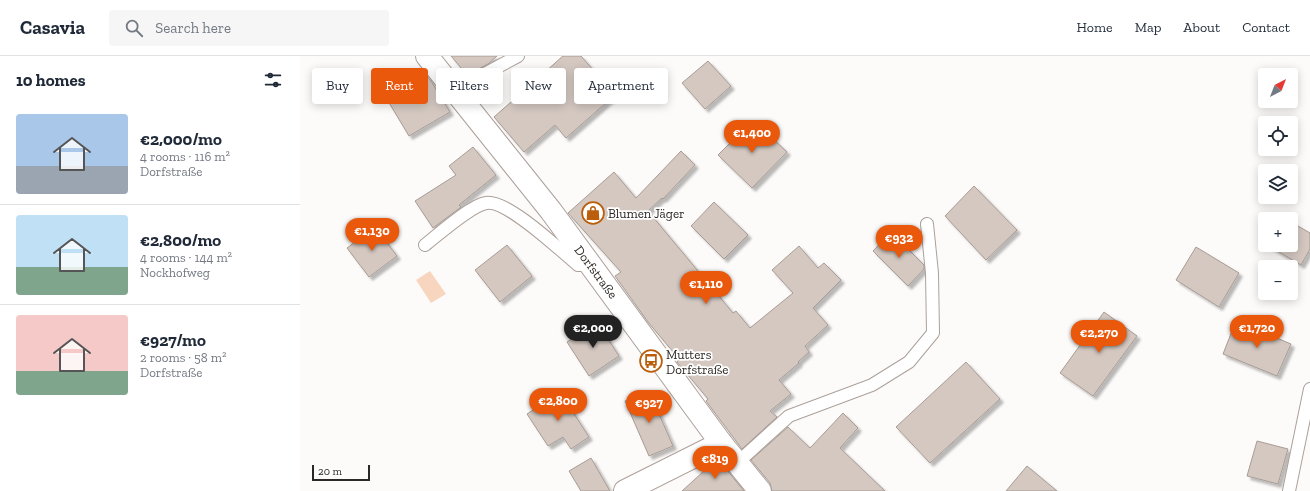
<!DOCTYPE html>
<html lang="en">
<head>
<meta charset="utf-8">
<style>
	body { margin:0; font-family:"Zilla Slab",serif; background:#f6f6f7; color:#1f2937; height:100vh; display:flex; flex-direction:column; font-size:15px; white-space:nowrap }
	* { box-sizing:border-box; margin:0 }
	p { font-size:13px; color:#747a83 }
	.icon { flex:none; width:22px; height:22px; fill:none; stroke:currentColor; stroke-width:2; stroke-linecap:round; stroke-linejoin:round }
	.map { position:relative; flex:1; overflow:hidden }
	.sheet { display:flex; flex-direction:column; background:#fff; width:300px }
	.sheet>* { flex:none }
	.hud { position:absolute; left:12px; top:12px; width:380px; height:36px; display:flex; gap:8px }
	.needle { width:26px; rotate:42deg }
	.fabs { position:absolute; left:958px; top:12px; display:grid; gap:8px }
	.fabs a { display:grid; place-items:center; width:40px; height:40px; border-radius:4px; background:#fff; box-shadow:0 2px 10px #0003; font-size:20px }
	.scale { position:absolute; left:12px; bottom:10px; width:58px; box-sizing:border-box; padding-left:4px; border:2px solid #2b2724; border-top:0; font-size:11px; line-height:14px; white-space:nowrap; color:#2b2724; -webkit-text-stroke:3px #fff; paint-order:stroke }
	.price { position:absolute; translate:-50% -34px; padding:0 9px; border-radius:14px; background:#ea580c; color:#fff; font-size:13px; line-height:26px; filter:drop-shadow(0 1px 2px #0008) }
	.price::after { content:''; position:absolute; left:50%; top:24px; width:12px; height:9px; margin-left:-6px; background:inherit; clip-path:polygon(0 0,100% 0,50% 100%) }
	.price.active { background:#222; color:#fff }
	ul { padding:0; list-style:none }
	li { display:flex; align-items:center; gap:12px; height:100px; padding:0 16px }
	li+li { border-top:1px solid #e0e1e3 }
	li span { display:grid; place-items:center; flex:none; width:112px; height:80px; border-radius:4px; color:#555 }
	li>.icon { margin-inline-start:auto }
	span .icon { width:48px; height:48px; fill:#fffc; stroke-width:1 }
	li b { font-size:17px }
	h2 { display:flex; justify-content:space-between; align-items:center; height:48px; padding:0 16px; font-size:17px }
	.tag { padding:0 14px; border-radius:4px; background:#fff; box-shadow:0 2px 10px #0003; font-size:14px; line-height:36px }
	.tag.active { background:#ea580c; color:#fff }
	header { display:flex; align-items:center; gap:24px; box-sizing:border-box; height:56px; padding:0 20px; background:#fff; border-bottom:1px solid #e0e1e3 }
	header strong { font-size:19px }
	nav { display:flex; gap:22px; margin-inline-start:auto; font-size:14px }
	.search { width:280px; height:36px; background:#f6f6f7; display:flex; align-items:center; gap:10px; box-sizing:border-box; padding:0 14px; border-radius:4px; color:#747a83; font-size:15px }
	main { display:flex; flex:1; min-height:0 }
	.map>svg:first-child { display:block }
	.water { fill:#f8d5bf }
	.building { fill:#d4c8c1; stroke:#a79c95; filter:url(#shadow) }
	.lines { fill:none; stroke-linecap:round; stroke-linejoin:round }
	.service-casing { stroke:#aca09a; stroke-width:14 }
	.minor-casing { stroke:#aca09a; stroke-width:24 }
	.secondary-casing { stroke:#aca09a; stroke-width:24 }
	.service { stroke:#fff; stroke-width:12 }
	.minor { stroke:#fff; stroke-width:22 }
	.secondary { stroke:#fff; stroke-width:22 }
	.labels { text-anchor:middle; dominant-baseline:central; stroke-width:3.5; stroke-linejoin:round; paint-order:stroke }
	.poi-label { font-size:13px; fill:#2b2724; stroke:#fff; text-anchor:start }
	.street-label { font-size:13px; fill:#2b2724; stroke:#fff }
</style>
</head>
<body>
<header>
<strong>Casavia</strong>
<div class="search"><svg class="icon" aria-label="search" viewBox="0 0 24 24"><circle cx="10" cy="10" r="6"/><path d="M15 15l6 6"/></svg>Search here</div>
<nav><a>Home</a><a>Map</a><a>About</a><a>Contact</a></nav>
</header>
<main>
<section class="sheet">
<h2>10 homes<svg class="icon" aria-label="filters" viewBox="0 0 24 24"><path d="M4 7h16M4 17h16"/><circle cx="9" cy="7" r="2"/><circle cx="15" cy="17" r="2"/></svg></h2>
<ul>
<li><span style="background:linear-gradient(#a9c7e8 65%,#9aa5b1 0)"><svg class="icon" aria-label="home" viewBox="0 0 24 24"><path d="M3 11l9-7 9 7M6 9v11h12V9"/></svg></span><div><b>€2,000/mo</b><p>4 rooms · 116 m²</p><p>Dorfstraße</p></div></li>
<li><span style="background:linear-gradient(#bfe0f5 65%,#7fa58c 0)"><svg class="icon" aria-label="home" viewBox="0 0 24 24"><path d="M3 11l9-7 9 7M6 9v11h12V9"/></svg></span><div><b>€2,800/mo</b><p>4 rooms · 144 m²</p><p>Nockhofweg</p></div></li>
<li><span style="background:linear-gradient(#f6c9c9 70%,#7fa58c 0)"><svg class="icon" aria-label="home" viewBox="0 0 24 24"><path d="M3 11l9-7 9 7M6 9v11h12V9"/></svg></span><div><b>€927/mo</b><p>2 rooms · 58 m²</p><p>Dorfstraße</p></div></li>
</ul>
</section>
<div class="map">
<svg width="1010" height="435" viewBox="0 0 1010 435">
	<defs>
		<filter id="shadow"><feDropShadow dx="3.5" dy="3.5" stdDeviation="1" flood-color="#0004"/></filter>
	</defs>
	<rect width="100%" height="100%" fill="#fdfbf9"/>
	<polygon class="water" points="130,215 146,238 131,247 116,224"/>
	<g class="building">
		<polygon points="151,0 197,0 188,8 167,19"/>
		<polygon points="263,0 281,0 315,39 266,82 255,69 224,96 194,61"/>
		<polygon points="408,5 431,30 405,53 382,27"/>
		<polygon points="120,12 131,25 150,56 109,80 82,35"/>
		<polygon points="453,64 487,96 452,132 418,99"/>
		<polygon points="173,91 196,119 159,149 161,151 133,172 115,145 156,119 149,110"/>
		<polygon points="381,95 395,109 363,143 362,142 348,155 433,257 436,255 450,272 493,237 472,214 499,190 518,212 524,207 541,224 513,252 528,269 505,290 509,296 498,306 499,307 479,324 491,338 470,355 477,361 442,393 406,345 408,343 377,306 379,303 348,266 315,220 321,216 268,157 314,116 336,142"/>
		<polygon points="674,130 717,174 686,204 645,160"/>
		<polygon points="414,146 448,179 424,203 391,170"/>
		<polygon points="991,166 1010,177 1010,193 1001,209 967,189 991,189"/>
		<polygon points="75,171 97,200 69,221 47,192"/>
		<polygon points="591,176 624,209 624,213 608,230 573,195"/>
		<polygon points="207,189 232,220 200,246 175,214"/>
		<polygon points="896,191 939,217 919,251 876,224"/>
		<polygon points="804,256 837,280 793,340 760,317"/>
		<polygon points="936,265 991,288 977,320 923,298"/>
		<polygon points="297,266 319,300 289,320 267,286"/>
		<polygon points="666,306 700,343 630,407 596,371"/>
		<polygon points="349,335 373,390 349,400 325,345"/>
		<polygon points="260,336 289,381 271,393 263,381 248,390 227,358"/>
		<polygon points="543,357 558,372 540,392 585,435 472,435 470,427 451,404 488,371 510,392"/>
		<polygon points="957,385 988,393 978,428 947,420"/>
		<polygon points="291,402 310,435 281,435 269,415"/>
		<polygon points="418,403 444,435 382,435 417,403"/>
		<polygon points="727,410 757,435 706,435"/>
	</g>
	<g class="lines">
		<g class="service-casing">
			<g id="service">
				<polyline points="155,34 218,0"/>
				<path d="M 125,189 C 139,178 170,150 186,147 C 207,143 261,195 278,209 L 290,209"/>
				<polyline points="436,408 489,360 572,329 609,306 633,277 632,217 627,168"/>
				<polyline points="989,435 1010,333"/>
			</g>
		</g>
		<g class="minor-casing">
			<polyline id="minor" points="325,435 421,387"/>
		</g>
		<g class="secondary-casing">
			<polyline id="secondary" points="127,0 251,155 421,387 460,435"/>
		</g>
		<use href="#service" class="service"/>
		<use href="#minor" class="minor"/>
		<use href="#secondary" class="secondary"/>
	</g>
	<defs>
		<g id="shop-ring" transform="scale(1.15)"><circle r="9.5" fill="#fff" stroke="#ba5e0b" stroke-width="1.5"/><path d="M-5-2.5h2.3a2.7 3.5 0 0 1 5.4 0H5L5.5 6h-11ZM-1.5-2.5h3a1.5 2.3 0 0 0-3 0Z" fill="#ba5e0b"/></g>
		<g id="bus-ring" transform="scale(1.15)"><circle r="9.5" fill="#fff" stroke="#ba5e0b" stroke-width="1.5"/><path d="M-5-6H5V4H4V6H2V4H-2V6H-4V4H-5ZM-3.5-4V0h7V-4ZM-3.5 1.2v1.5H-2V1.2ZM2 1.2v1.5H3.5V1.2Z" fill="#ba5e0b"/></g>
	</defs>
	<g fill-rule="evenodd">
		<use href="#shop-ring" x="293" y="157"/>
		<use href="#bus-ring" x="351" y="305"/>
	</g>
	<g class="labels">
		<g class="poi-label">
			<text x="308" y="157">Blumen Jäger</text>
			<text x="366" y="298">Mutters<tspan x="366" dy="15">Dorfstraße</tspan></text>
		</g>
		<g class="street-label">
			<text transform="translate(296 216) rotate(53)">Dorfstraße</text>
		</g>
	</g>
</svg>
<div class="fabs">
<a><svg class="needle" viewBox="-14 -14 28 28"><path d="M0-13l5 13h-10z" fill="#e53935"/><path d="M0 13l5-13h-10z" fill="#747a83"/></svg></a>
<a><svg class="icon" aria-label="locate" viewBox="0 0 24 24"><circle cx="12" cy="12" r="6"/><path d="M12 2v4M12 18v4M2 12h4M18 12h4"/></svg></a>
<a><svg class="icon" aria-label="layers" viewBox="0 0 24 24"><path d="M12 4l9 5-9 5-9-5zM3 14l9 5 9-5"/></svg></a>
<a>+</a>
<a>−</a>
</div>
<div class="scale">20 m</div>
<b class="price" style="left:452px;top:98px">€1,400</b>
<b class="price" style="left:72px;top:196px">€1,130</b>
<b class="price" style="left:599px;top:203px">€932</b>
<b class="price" style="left:406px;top:249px">€1,110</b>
<b class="price active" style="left:293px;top:293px">€2,000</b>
<b class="price" style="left:957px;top:293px">€1,720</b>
<b class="price" style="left:799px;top:298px">€2,270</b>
<b class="price" style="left:258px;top:366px">€2,800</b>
<b class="price" style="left:349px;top:368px">€927</b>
<b class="price" style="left:415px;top:424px">€819</b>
<div class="hud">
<a class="tag">Buy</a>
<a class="tag active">Rent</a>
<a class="tag">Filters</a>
<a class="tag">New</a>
<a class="tag">Apartment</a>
</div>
</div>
</main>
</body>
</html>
